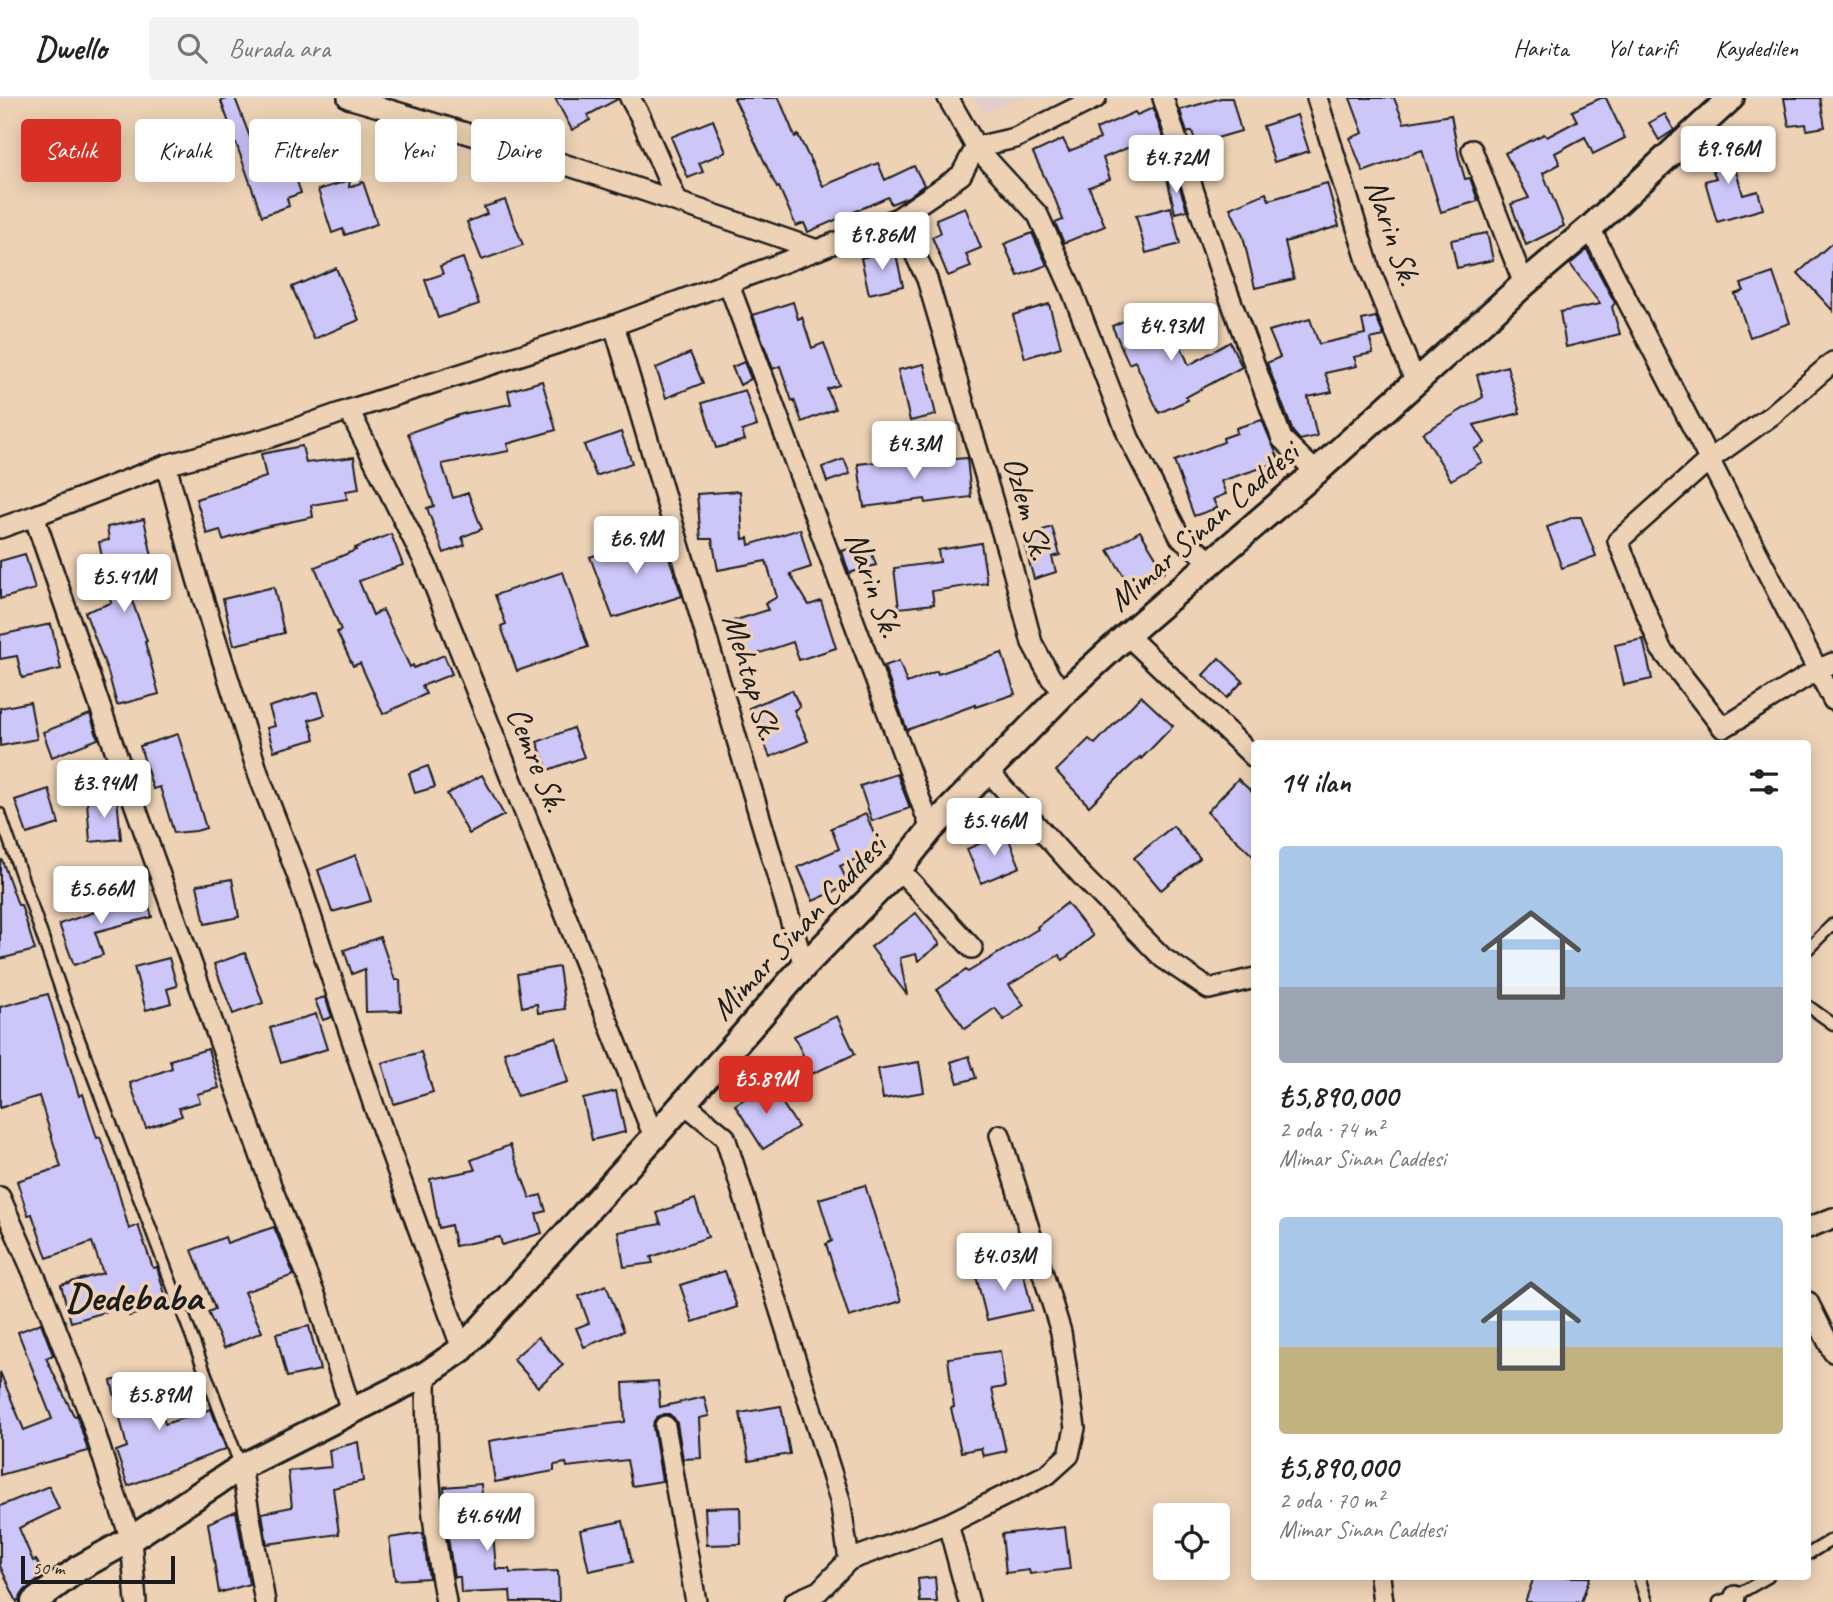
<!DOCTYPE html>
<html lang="tr">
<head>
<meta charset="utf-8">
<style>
	body { margin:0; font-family:Caveat,sans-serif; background:#f2f2f2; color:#222; height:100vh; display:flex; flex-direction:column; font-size:26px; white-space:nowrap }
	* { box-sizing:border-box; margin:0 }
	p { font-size:23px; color:#767676 }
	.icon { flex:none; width:38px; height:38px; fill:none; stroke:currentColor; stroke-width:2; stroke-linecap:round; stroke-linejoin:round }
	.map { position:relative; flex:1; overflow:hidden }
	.details { position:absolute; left:1251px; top:642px; width:560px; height:840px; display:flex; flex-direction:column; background:#fff; border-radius:7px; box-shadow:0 4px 18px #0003 }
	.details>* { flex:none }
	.banner { position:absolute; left:21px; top:21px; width:665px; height:63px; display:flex; gap:14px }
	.tools { position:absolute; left:1153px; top:1405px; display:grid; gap:14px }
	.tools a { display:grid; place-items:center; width:77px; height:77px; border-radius:7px; background:#fff; box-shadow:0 4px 18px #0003; font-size:35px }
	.scale { position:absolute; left:21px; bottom:18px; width:154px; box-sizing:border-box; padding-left:7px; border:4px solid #1c1c1c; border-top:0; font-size:19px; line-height:24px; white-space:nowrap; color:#1c1c1c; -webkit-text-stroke:5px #eed2b5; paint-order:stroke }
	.price { position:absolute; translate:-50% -60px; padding:0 16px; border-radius:7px; background:#fff; color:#222; font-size:23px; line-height:46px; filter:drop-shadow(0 2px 4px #0008) }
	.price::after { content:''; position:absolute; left:50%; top:42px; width:21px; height:16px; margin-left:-10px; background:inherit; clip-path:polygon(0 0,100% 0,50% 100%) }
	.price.current { background:#d93025; color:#fff }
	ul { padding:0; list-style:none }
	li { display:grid; align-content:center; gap:14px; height:371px; padding:0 28px }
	li span { display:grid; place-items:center; height:217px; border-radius:7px; color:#555 }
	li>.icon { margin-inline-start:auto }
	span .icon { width:126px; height:126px; fill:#fffc; stroke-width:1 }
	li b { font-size:30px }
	h2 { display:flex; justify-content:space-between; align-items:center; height:84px; padding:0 28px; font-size:30px }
	.pill { padding:0 24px; border-radius:7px; background:#fff; box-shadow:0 4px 18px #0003; font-size:24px; line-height:63px }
	.pill.current { background:#d93025; color:#fff }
	header { display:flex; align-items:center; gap:42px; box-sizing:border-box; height:98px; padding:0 35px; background:#fff; border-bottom:2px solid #e0e0e0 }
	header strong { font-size:33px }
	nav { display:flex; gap:38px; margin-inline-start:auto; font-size:24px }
	.search { width:490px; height:63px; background:#f2f2f2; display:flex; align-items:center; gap:18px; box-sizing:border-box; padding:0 24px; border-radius:7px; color:#767676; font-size:26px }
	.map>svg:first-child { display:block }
	.built { fill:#e4cec9 }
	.building { fill:#ccc6f9; stroke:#1c1c1c; stroke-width:2 }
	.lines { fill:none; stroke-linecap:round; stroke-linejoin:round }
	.service-casing { stroke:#1c1c1c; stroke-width:15 }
	.minor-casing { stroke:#1c1c1c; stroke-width:24 }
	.tertiary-casing { stroke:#1c1c1c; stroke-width:30 }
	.service { stroke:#eed2b5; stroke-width:10 }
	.minor { stroke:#eed2b5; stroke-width:19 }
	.tertiary { stroke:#eed2b5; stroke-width:24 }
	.labels { text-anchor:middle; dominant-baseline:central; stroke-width:7; stroke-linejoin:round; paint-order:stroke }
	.street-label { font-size:33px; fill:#1c1c1c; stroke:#eed2b5 }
	.district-label { font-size:40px; font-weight:bold; fill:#1c1c1c; stroke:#eed2b5 }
</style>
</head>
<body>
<header>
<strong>Dwello</strong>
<div class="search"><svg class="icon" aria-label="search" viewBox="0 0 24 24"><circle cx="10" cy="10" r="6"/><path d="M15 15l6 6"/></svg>Burada ara</div>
<nav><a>Harita</a><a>Yol tarifi</a><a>Kaydedilen</a></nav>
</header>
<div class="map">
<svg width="1833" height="1504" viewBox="0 0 1833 1504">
	<rect width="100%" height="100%" fill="#eed2b5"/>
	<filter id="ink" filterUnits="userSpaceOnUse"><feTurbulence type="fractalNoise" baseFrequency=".0143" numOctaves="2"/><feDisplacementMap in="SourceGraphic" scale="14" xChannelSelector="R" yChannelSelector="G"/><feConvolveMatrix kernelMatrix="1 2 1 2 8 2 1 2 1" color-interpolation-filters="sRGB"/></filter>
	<g filter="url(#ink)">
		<polygon class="built" points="974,0 1025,0 982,15"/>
		<g class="building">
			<polygon points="229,0 235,0 261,68 288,58 301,95 287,100 289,108 262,118 236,45 231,47 224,27 229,25 221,3"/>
			<polygon points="555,0 618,0 618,1 588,17 590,22 572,32"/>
			<polygon points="734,0 779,0 795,39 798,37 823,88 878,65 885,82 914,68 924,87 908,99 891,106 888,99 808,134 804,125 796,128 779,89 777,90"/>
			<polygon points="1221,0 1232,0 1241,33 1196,46 1192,33 1187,35 1180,12"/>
			<polygon points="1350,0 1394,0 1404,25 1451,17 1459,60 1465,81 1470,80 1478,103 1441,114 1422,52 1363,74 1350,40 1363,35"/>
			<polygon points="1601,0 1606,0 1625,40 1593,56 1585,39 1555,55 1560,66 1543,75 1564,128 1526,147 1511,106 1529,100 1505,55 1544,36 1547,39 1577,23 1572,13"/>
			<polygon points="1784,0 1820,0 1825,29 1807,32 1806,26 1789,28"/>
			<polygon points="1153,10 1165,45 1150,51 1146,42 1103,60 1110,81 1089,89 1105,128 1064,145 1055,125 1063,122 1055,101 1033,55 1063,41 1069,53 1100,41 1096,31 1135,14 1137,17"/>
			<polygon points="1665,16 1674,32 1659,42 1649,25"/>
			<polygon points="1297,17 1309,53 1274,64 1263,28"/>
			<polygon points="713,22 726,54 699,65 703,74 688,80 671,39"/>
			<polygon points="1727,42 1743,97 1758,93 1763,111 1717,124 1705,83 1716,80 1704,53"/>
			<polygon points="329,44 357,49 354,65 326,60"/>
			<polygon points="1176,78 1187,112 1175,115 1167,80"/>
			<polygon points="350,82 349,89 363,84 377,126 345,137 343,131 332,135 318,92"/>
			<polygon points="1327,85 1339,128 1285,144 1294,181 1255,190 1243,138 1230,110 1266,95 1269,102"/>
			<polygon points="505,102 523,147 482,162 467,124 487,116 484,109"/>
			<polygon points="965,109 981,150 966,156 971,169 948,178 932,139 941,135 936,121"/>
			<polygon points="1171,109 1180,146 1146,155 1136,118"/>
			<polygon points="1032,135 1047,167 1018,178 1004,146"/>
			<polygon points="1487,135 1493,162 1457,170 1451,142"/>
			<polygon points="1833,144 1833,213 1798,175"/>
			<polygon points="895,152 903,188 869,196 861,160"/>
			<polygon points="1587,152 1615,205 1612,209 1620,236 1566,249 1560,214 1600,206 1570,166"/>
			<polygon points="463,160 479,206 438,220 425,182 443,176 440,168"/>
			<polygon points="336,170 359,222 314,241 292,189"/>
			<polygon points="1773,175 1790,225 1750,239 1735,196 1744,193 1741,186"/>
			<polygon points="793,204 798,221 802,219 812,250 824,245 839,287 827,291 835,311 802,324 794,302 792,303 780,268 773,271 753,217"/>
			<polygon points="1049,206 1061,249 1025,260 1013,217"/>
			<polygon points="1142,215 1152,238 1173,231 1189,267 1230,244 1242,269 1186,299 1188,302 1159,315 1135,263 1129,266 1112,228"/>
			<polygon points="1376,219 1384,238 1370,241 1373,255 1354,259 1357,268 1325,275 1332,294 1308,299 1317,338 1300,342 1293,334 1267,265 1280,259 1269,233 1310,221 1319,246 1365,236 1362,222"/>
			<polygon points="690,255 703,285 666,300 656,270"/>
			<polygon points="744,264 751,281 740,287 732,269"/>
			<polygon points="924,266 936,317 910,323 898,272"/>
			<polygon points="1507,268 1520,315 1474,327 1485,345 1474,351 1482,364 1451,382 1423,335 1483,299 1477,277"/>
			<polygon points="542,283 556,332 507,346 509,353 442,366 453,400 468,395 482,431 462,439 465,447 444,455 427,410 434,408 408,335 462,316 511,306 508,293"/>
			<polygon points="745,292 757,328 742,333 745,342 716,350 702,305"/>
			<polygon points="1262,322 1280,364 1221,383 1226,396 1213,401 1217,410 1194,418 1174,363 1224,344 1223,340 1237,335 1236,330"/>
			<polygon points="621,334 632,365 596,378 584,347"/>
			<polygon points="302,348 306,365 354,359 359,391 346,393 347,401 311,407 313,419 260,430 223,442 220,432 207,436 196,401 266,379 261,356"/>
			<polygon points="940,357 941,362 967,360 971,399 926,405 925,401 864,409 858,366"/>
			<polygon points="844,361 850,376 827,384 822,369"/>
			<polygon points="740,393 743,441 748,440 749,447 800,431 811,469 790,476 809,507 821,503 836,550 799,562 793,544 742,561 730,524 768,512 765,506 777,499 766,463 718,472 712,441 701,441 697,396"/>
			<polygon points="1574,419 1581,419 1596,458 1562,470 1547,429"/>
			<polygon points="144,421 155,473 123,479 147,543 145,544 159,596 117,607 108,574 85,514 111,505 99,444 109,442 107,429"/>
			<polygon points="1052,429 1060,457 1052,459 1056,474 1034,481 1022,439"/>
			<polygon points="1140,433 1165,474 1133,493 1108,452"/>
			<polygon points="391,436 403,467 359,483 373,517 383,512 410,569 413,567 414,570 444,557 452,576 422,588 426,596 383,616 360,565 353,568 337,534 341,532 315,469 356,452 355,450"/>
			<polygon points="661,436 682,498 613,520 590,459"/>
			<polygon points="868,445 876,467 849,475 842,453"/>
			<polygon points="981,445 987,485 932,493 934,506 899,510 894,470 940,464 938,452"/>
			<polygon points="25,456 35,491 0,501 0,463"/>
			<polygon points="563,474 588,549 517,573 501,528 506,526 495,497"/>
			<polygon points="274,489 284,535 234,547 223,501"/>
			<polygon points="51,526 61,571 22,580 17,558 0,561 0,537"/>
			<polygon points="1643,541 1652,581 1624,587 1615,547"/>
			<polygon points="1002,555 1015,596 975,609 975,607 907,632 884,568 899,563 907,585 937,573 938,576"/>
			<polygon points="1219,560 1243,583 1227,600 1203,577"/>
			<polygon points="792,592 800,609 794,612 808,643 770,659 749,610"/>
			<polygon points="318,594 325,617 309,622 315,641 274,653 267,630 275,628 269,609"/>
			<polygon points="1141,598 1173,628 1141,661 1140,659 1089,708 1056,673 1089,641 1095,646"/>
			<polygon points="30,604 37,641 0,648 0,610"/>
			<polygon points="90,616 98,641 52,659 43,634"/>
			<polygon points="573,630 584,659 548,672 537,644"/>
			<polygon points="178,636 206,730 196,733 174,735 160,689 153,691 140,648"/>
			<polygon points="428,668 435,689 415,695 409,675"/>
			<polygon points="897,676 910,710 872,723 860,688"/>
			<polygon points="482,677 504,717 469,736 447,696"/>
			<polygon points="1238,681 1255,697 1255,760 1207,714"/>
			<polygon points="49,691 59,726 27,736 15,702"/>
			<polygon points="117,700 121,741 90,744 87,703"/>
			<polygon points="866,716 880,751 840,768 849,787 813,803 798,769 839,751 831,730"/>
			<polygon points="1173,728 1200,760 1161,792 1134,760"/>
			<polygon points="1006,734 1020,769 981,785 967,751"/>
			<polygon points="356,757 371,803 332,814 318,772"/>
			<polygon points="2,762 18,807 21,807 35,852 0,861 0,763"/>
			<polygon points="232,781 239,819 205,826 197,787"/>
			<polygon points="146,797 152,819 95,834 103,857 74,867 59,826 109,809 108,805"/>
			<polygon points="1067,805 1093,838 1063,862 1059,857 1009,887 1024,907 1004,922 995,910 965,931 937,892 966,872 968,874 1038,831 1037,829"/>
			<polygon points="916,815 940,846 918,863 916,856 900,860 907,897 871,849"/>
			<polygon points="380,839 395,882 400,882 401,913 366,914 365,871 352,876 344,852"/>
			<polygon points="245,855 263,905 233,916 214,866"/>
			<polygon points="169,860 177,888 167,891 171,905 146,912 134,869"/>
			<polygon points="559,869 565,911 538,915 537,906 522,909 517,876"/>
			<polygon points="48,896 79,998 83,996 97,1040 100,1039 115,1082 129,1131 138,1127 153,1170 157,1169 168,1207 129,1218 126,1208 71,1224 61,1187 103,1175 92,1144 47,1160 32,1116 28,1117 17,1083 61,1069 39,998 0,1010 0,909"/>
			<polygon points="325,899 332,919 323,922 315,902"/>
			<polygon points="316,916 327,951 281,965 270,930"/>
			<polygon points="837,918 855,956 812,976 794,938"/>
			<polygon points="556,939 568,984 517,998 504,954"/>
			<polygon points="208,951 219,990 197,996 200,1004 179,1010 182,1018 146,1030 130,985 172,970 170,962"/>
			<polygon points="421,954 433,994 394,1006 382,965"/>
			<polygon points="969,958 976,980 958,985 951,964"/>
			<polygon points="919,964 924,994 883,1001 878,971"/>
			<polygon points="769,985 798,1029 763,1051 735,1007"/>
			<polygon points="616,993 625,1034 592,1042 583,1001"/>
			<polygon points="510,1047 530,1100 541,1097 546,1113 536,1116 542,1135 502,1147 500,1139 455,1148 451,1127 439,1130 430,1081 475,1072 471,1062"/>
			<polygon points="865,1087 901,1203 849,1219 826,1146 832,1143 819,1101"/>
			<polygon points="695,1101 708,1139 651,1159 653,1165 624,1169 618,1134 661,1126 657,1115"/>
			<polygon points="274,1129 294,1177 244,1194 262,1234 224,1250 208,1214 215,1211 192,1152 225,1139 227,1145"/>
			<polygon points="1022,1168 1032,1212 987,1222 976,1178"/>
			<polygon points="725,1173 737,1209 693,1224 680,1187"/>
			<polygon points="606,1187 624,1233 584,1249 576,1230 589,1225 579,1198"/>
			<polygon points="41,1225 53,1257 46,1260 74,1318 77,1317 88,1353 0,1377 0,1274 24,1332 52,1321 18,1234"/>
			<polygon points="309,1228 320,1272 287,1279 276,1236"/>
			<polygon points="538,1239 563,1267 538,1289 513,1261"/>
			<polygon points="1000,1253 1005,1289 992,1291 1006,1353 983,1358 981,1350 961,1354 951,1310 954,1309 948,1260"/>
			<polygon points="151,1273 165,1326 211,1311 226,1351 128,1388 116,1353 127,1349 111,1283"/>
			<polygon points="658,1283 660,1309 704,1299 709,1318 699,1320 701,1360 683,1361 677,1325 674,1320 669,1316 664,1316 657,1319 654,1323 653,1329 662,1383 632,1388 627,1362 567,1369 566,1365 554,1367 554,1373 495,1384 489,1343 524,1337 625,1324 623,1285"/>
			<polygon points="781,1308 790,1356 749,1363 740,1315"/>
			<polygon points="358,1344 363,1383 333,1390 339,1436 267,1446 262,1415 292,1409 288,1373 331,1369 329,1352"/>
			<polygon points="481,1386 484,1424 492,1423 496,1471 509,1471 510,1475 558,1473 559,1504 511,1504 510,1493 461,1495 460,1479 454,1479 453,1474 447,1432 444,1389"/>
			<polygon points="49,1388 59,1411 19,1430 33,1463 36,1462 45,1477 25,1492 17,1504 0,1468 0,1408"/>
			<polygon points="740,1409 741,1446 707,1447 705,1410"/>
			<polygon points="236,1413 249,1486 219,1495 208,1425"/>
			<polygon points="623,1423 632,1464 589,1473 580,1432"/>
			<polygon points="1065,1429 1070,1471 1030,1476 1029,1472 1006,1475 1002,1436"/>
			<polygon points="423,1435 429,1480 395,1482 389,1440"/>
			<polygon points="935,1479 937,1504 920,1504 918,1481"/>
			<polygon points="1534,1479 1590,1479 1581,1504 1525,1504"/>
		</g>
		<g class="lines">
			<g class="service-casing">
				<g id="service">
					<polyline points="0,716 69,915 241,1369"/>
					<polyline points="1808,851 1833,826"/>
					<polyline points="1808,908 1833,926"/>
					<polyline points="1808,1456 1833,1441"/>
					<polyline points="1639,1479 1647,1504"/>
					<polyline points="1719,1504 1735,1498 1768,1479"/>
				</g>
			</g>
			<g class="minor-casing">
				<g id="minor">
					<path d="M 348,0 C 506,45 662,98 817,152"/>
					<polyline points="630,0 640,18 677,103"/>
					<polyline points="948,0 976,49 1038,117 1071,190 1129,340 1180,439 1212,464"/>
					<polyline points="1163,0 1221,176 1282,341 1316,374"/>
					<polyline points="1317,0 1370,172 1416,285"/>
					<polyline points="1472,52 1524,186"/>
					<polyline points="898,120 927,181 1011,465 1032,545 1051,580 1065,594"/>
					<polyline points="1590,130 1833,602"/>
					<polyline points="728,184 931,731"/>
					<polyline points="614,227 804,868"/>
					<polyline points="1833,264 1772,317 1709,362 1618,443 1661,551 1723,630 1817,572 1833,565"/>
					<polyline points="349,312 426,467 654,1039"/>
					<polyline points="166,367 197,481 259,678 297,776 374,1008 462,1251"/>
					<polyline points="34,418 113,646 273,1093 317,1202 351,1313"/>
					<polyline points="0,430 34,418 166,367 271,339 349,312 614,227 817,152 898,120 961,77 976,49 1015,40 1096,0"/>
					<polyline points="1127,537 1255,660"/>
					<polyline points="989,674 1081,777 1163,860 1209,891 1255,880"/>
					<polyline points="899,771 972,850"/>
					<polyline points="684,1005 725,1039 840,1402 849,1462 819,1493 794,1504"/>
					<polyline points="0,1099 43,1197 90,1318 110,1382 131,1441 136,1504"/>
					<polyline points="1808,1130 1833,1120"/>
					<polyline points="1808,1204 1833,1254"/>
					<path d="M 426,1276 C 426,1353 431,1429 446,1504"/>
					<polyline points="665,1328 696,1504"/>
					<polyline points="241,1369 265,1504"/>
					<polyline points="948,1426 969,1504"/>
					<polyline points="849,1462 948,1426 1048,1376 1069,1357 1075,1330 1061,1234 1000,1037"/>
					<polyline points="1380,1479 1383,1504"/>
					<polyline points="1734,1504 1735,1498"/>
				</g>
			</g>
			<g class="tertiary-casing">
				<polyline id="tertiary" points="34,1504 79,1470 131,1441 241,1369 426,1276 462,1251 654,1039 804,868 899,771 931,731 1065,594 1127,537 1316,374 1524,186 1590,130 1731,0"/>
			</g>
			<use href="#service" class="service"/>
			<use href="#minor" class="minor"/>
			<use href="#tertiary" class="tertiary"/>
		</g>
	</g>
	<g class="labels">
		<g class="street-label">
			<text transform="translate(1393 134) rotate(71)">Narin Sk.</text>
			<text transform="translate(1028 410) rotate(74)">Ozlem Sk.</text>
			<text transform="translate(1203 428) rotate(-41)">Mimar Sinan Caddesi</text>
			<text transform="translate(874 486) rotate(70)">Narin Sk.</text>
			<text transform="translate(752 579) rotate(73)">Mehtap Sk.</text>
			<text transform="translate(537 661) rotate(68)">Cemre Sk.</text>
			<text transform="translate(798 829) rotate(-47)">Mimar Sinan Caddesi</text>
		</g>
		<g class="district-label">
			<text x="134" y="1199">Dedebaba</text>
		</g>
	</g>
</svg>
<div class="tools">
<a><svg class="icon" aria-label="locate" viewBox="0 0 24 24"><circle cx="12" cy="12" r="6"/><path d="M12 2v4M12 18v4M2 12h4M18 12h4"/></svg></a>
</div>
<div class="scale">50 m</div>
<b class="price" style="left:1728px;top:88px">₺9.96M</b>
<b class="price" style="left:1176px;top:97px">₺4.72M</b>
<b class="price" style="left:882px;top:174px">₺9.86M</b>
<b class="price" style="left:1171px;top:265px">₺4.93M</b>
<b class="price" style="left:914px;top:383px">₺4.3M</b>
<b class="price" style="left:636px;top:478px">₺6.9M</b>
<b class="price" style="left:124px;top:516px">₺5.41M</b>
<b class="price" style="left:104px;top:722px">₺3.94M</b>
<b class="price" style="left:994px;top:760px">₺5.46M</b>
<b class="price" style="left:101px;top:828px">₺5.66M</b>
<b class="price current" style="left:766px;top:1018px">₺5.89M</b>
<b class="price" style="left:1004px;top:1195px">₺4.03M</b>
<b class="price" style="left:159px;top:1334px">₺5.89M</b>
<b class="price" style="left:487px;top:1455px">₺4.64M</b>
<div class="banner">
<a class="pill current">Satılık</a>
<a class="pill">Kiralık</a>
<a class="pill">Filtreler</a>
<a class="pill">Yeni</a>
<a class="pill">Daire</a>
</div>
<section class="details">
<h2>14 ilan<svg class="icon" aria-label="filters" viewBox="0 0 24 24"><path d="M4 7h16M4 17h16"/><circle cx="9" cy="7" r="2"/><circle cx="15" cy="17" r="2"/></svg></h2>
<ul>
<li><span style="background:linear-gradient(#a9c7e8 65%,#9aa5b1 0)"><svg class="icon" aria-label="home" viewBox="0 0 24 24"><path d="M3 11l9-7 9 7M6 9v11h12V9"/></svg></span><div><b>₺5,890,000</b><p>2 oda · 74 m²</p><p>Mimar Sinan Caddesi</p></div></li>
<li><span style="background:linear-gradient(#a9c7e8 60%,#c2b280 0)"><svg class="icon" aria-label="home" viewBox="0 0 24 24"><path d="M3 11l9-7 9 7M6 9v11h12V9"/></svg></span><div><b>₺5,890,000</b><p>2 oda · 70 m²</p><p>Mimar Sinan Caddesi</p></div></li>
</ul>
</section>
</div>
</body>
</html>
